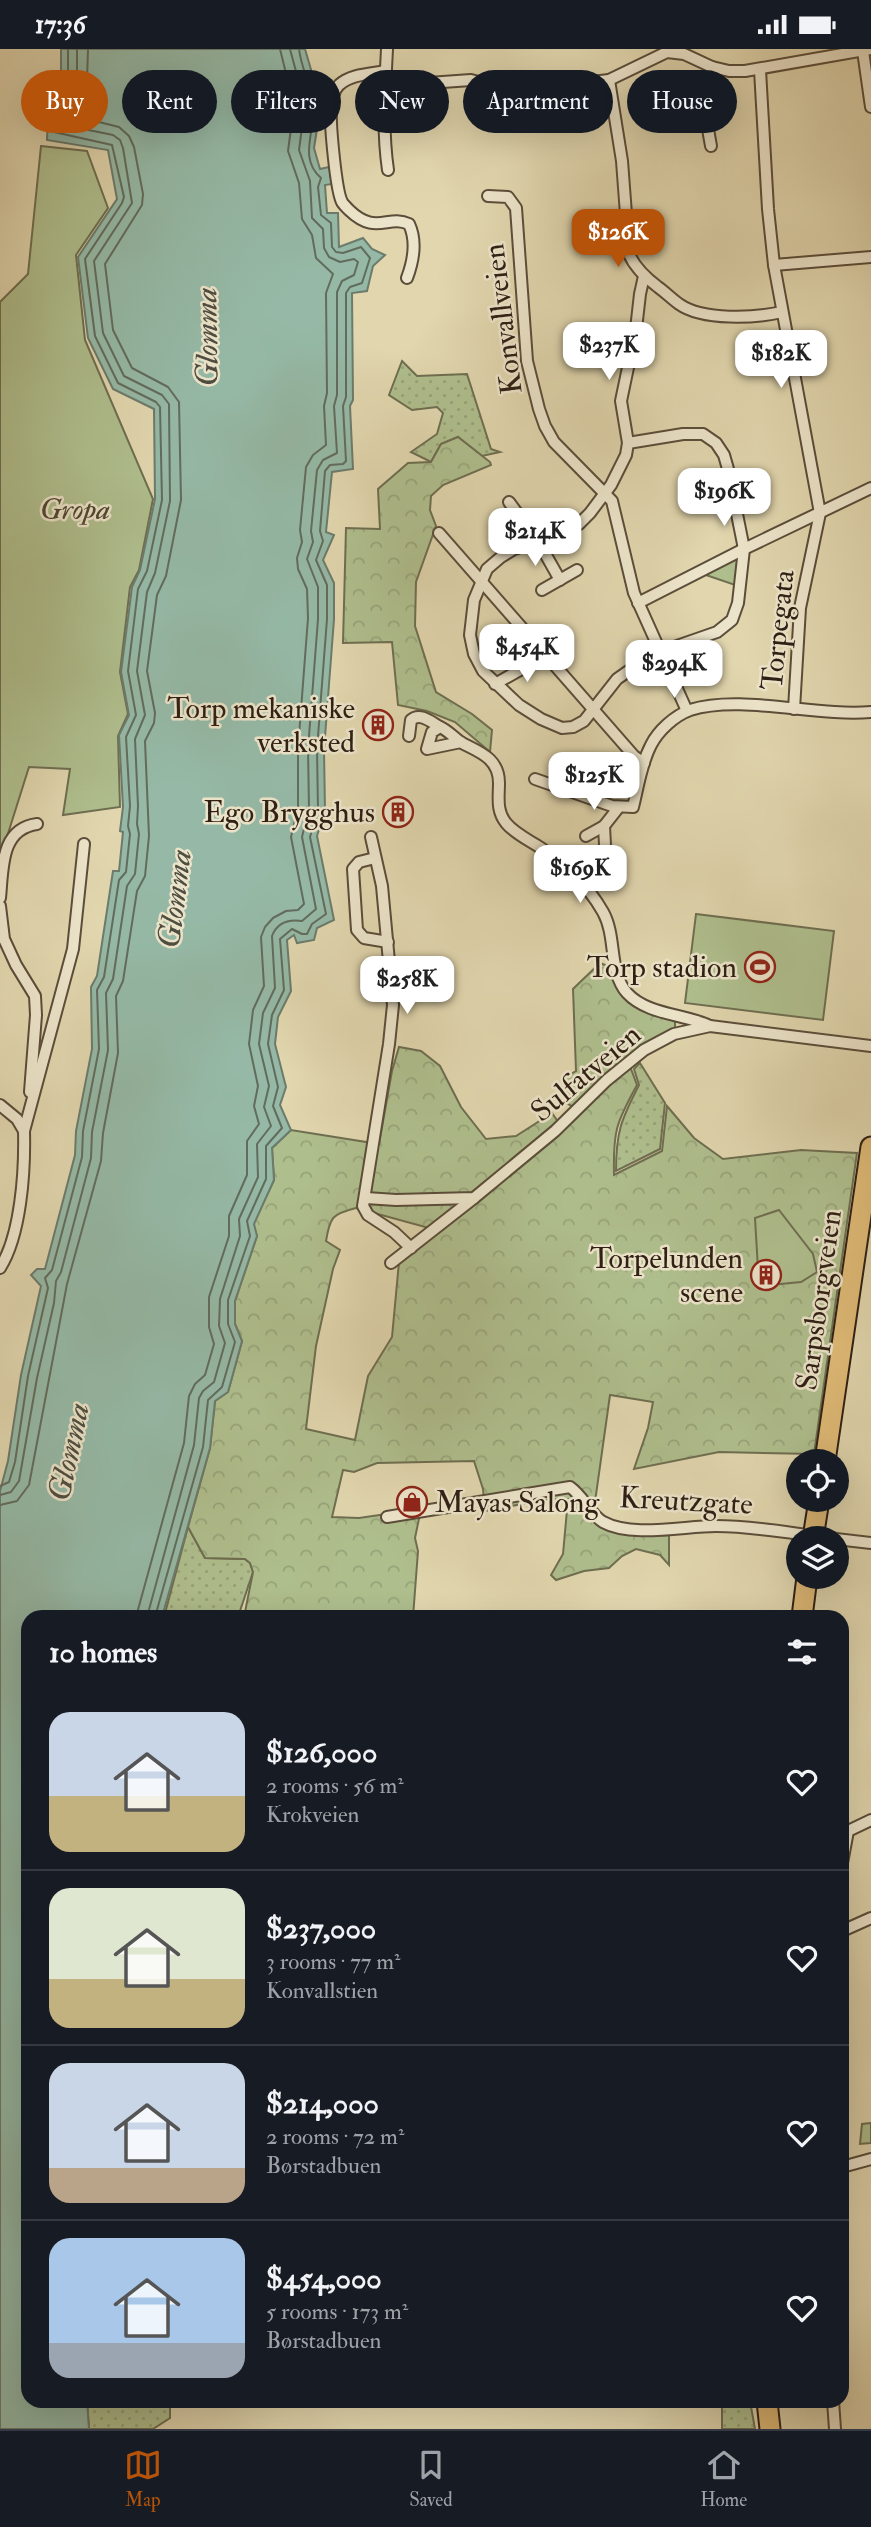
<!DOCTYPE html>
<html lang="en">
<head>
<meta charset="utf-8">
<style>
	body { margin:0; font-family:"IM FELL Double Pica",serif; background:#242831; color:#f1f3f6; height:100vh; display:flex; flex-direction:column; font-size:26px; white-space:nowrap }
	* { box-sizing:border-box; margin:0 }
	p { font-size:23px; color:#9ea1a6 }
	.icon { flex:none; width:38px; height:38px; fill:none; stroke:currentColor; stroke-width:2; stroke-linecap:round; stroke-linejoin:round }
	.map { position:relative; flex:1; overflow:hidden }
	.drawer { position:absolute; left:21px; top:1561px; width:828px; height:798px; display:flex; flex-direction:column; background:#171b24; border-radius:21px; box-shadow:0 7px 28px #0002 }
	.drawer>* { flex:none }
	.hud { position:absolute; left:21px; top:21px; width:830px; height:63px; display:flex; gap:14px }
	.tools { position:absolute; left:786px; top:1400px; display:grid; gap:14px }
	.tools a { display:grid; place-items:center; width:63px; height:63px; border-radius:50%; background:#171b24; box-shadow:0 7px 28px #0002; font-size:35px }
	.price { position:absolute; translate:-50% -60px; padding:0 16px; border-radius:14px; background:#fff; color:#222; font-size:23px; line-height:46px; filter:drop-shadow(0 2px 4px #0008) }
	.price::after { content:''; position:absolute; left:50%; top:42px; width:21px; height:16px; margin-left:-10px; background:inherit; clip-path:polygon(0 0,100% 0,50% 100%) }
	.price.current { background:#b45309; color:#fff }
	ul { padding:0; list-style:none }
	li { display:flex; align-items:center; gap:21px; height:175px; padding:0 28px }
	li+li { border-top:2px solid #363941 }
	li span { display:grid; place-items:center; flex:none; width:196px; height:140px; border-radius:21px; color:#555 }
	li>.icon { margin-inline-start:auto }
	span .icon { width:84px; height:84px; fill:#fffc; stroke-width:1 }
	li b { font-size:30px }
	h2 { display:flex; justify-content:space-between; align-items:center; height:84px; padding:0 28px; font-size:30px }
	.chip { padding:0 24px; border-radius:32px; background:#171b24; box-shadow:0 7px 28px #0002; font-size:24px; line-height:63px }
	.chip.current { background:#b45309; color:#fff }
	.status { display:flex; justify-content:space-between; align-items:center; height:49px; padding:0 35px; background:#171b24; direction:ltr }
	.status svg { height:19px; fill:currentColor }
	.dock { display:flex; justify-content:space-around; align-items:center; height:98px; border-top:2px solid #363941; background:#171b24; font-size:19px; color:#9ea1a6 }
	.dock a { display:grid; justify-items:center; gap:4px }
	.dock .current { color:#b45309 }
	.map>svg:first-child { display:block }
	.grass { fill:url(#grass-dots); stroke:#6e6e50; stroke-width:2 }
	.forest { fill:url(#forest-crowns); stroke:#6e6e50; stroke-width:2; fill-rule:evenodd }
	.park { fill:#afbe8d; stroke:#6e6e50; stroke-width:2 }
	.water { fill:#95b9a6; stroke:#6c7b6c; stroke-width:2 }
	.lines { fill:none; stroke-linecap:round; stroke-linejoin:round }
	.shore { stroke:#626c5d; stroke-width:2 }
	.street-casing { stroke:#5b4d3a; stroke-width:14 }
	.highway-casing { stroke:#2e1f14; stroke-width:23 }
	.street { stroke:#ece4ca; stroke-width:10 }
	.highway { stroke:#e0bb77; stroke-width:19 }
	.labels { text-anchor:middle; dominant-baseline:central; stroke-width:5; stroke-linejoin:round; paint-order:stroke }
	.street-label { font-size:30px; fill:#2e1f14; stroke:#ece4ca }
	.park-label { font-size:30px; font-style:italic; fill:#4e4732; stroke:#ece4ca }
	.poi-label { font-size:30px; fill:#2e1f14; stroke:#ece4ca; text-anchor:end }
	.water-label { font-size:32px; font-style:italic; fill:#4d4d40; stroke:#ece4ca }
</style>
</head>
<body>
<div class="status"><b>17:36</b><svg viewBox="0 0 49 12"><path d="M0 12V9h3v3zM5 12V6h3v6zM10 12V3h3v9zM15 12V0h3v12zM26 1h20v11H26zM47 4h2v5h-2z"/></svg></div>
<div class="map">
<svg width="871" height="2380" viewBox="0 0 871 2380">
	<defs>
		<pattern id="grass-dots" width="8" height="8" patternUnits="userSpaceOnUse" patternTransform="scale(1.75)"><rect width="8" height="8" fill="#afbe8d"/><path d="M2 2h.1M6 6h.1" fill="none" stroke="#97a379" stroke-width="1.8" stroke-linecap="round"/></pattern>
		<pattern id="forest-crowns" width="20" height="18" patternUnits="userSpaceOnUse" patternTransform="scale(1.75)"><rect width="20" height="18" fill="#afbe8d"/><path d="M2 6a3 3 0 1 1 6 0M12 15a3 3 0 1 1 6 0" fill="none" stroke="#97a379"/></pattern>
	</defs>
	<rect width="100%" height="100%" fill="#e1d6ae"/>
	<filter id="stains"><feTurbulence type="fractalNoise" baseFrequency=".00286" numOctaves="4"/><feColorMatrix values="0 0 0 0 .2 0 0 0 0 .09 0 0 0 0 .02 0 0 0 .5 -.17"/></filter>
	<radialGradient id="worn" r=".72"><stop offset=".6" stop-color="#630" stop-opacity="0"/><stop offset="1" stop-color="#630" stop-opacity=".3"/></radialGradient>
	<g class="grass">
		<polygon points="402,312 417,327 467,325 491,400 500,403 482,407 458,388 441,395 431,413 411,403 437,385 443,364 437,358 412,361 389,346"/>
		<path d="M 640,1014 L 665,1054 L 660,1100 L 616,1122 C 616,1083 621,1071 639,1036 L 634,1020 Z"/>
		<polygon points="188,1478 205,1509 245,1510 250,1514 253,1523 238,1568 164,1568"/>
		<polygon points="87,2352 170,2352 170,2369 153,2380 89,2380"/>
		<polygon points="729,2352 750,2352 755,2380 722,2380 722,2355"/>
	</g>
	<g class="forest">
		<polygon points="458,388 490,413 491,416 443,436 431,447 430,461 436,477 416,533 415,577 436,643 472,665 492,681 490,703 455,673 427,662 398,656 392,593 343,594 346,479 380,480 378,440 408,414 431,413 441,395"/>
		<path d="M 600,914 L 615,920 L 619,936 L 675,970 L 675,982 L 628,1012 L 637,1036 C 616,1074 613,1082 614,1126 L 662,1102 L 667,1057 L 694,1089 L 723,1110 L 801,1101 L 857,1104 L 814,1405 L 719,1403 L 634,1420 L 648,1379 L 653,1353 L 610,1346 L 595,1453 L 588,1457 C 622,1490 623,1487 669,1486 L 669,1516 L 660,1506 L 636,1500 L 622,1507 L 609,1519 L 584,1522 L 556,1531 L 551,1526 L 563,1505 L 568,1450 L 543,1451 L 485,1462 L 483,1440 L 474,1412 L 377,1414 L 354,1423 L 343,1421 L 332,1468 L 359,1469 L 421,1460 L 415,1489 L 418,1502 L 413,1568 L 244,1568 L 253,1523 L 250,1514 L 245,1510 L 205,1509 L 188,1478 L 210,1399 L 215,1352 L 228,1343 L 242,1292 L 235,1275 L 235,1252 L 257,1187 L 253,1175 L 274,1131 L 272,1099 L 291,1081 L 379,1095 L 392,1022 L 399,998 L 421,1002 L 440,1017 L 461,1058 L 486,1090 L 516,1087 L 552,1064 L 559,1074 L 577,1060 L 566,1054 L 564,1029 L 576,1022 L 573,940 ZM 356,1159 L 429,1179 L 399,1213 L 392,1288 L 368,1327 L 355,1391 L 306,1380 L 316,1297 L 333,1220 L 340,1201 L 326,1192 C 330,1168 332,1165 356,1159 Z"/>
	</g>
	<g class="park">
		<polygon points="41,97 87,102 108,159 76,206 85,291 153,450 139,521 130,538 120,623 128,665 118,687 120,758 63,766 70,720 29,718 0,810 0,253 28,225"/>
		<polygon points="739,505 735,536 703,525"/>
		<polygon points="696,865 834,882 823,971 685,954"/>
		<polygon points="779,1161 813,1205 817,1223 801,1233 759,1237 755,1169"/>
		<polygon points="871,2074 871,2094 860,2095 862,2075"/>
	</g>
	<polygon class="water" points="61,0 305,0 321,55 314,99 320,120 329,118 332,135 325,136 327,164 338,164 339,198 363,189 372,200 385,206 373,217 367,242 352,244 353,351 350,357 353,420 332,423 326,483 334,486 323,511 334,534 334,570 324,701 325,762 317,787 334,871 317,879 314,891 297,894 294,886 287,891 291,942 278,968 275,995 286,1038 280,1056 291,1081 272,1099 274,1131 254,1175 257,1187 235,1252 235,1275 242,1292 228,1343 215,1352 210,1399 162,1568 28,1568 28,2352 87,2352 89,2380 0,2380 0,1442 8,1412 21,1326 41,1237 31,1226 37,1220 45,1220 75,1106 76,1082 92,1000 91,938 97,927 113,822 119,822 123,783 120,782 123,758 119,686 129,666 121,623 132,538 140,521 155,450 154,360 113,340 88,289 78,208 117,150 108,101 47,91 49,47 61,27"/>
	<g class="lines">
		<g class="shore">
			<polyline points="0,1437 9,1433 15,1413 28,1327 48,1239 45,1229 52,1221 82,1108 83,1082 99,1000 97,941 104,928 119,831 126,823 130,785 128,777 130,757 126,688 136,666 128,622 138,540 147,522 162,451 160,358 156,353 118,334 95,287 85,210 122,154 124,148 112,96 54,83 56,49 68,28 68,0"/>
			<polyline points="0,1446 11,1443 19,1432 37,1329 54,1254 56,1232 61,1223 91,1109 92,1083 108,1001 106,944 113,930 127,837 135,825 139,785 137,775 138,757 135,690 145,666 137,622 147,543 155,524 170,452 169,355 162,346 124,327 103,284 94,212 132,154 123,99 120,91 113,86 64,76 65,52 77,30 77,0"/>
			<polyline points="0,1456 17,1452 29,1436 67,1235 101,1112 103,1084 118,1004 116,947 123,932 137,842 145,827 149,787 145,692 154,674 155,664 147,622 157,546 166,527 181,451 179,353 168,338 132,319 113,281 105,215 142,156 143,145 134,98 129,87 119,78 75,67 75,55 87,31 88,0"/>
			<polyline points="136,1568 184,1394 189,1347 195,1335 205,1326 214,1295 209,1278 209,1248 229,1187 229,1167 247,1126 247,1092 259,1075 254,1057 258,1037 249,995 253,961 264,937 261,888 265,878 273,869 286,862 298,861 304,855 291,788 298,758 298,700 308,569 307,540 298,520 297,509 302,493 300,481 306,418 313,406 326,396 324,357 327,344 326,244 333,225 316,209 312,186 302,170 299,134 288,102 294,57 280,0"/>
			<path d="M 147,1568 L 194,1396 L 199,1349 L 203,1342 L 214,1333 L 225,1294 L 219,1277 L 220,1250 L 240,1187 L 239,1170 L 258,1128 L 257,1095 L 271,1077 L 264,1058 L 269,1037 L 259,995 L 263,964 L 275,939 L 272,887 C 277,874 288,870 302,872 L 316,860 L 302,788 L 309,759 L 308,700 L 318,570 L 318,538 L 307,510 L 313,493 L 311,482 L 317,421 L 323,411 L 337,404 L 334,357 L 337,346 L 337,243 L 342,232 L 354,226 L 358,213 L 354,210 L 340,213 L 329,208 L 324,199 L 323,180 L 312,169 L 310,132 L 299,101 L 305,56 L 290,0"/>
			<path d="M 155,1568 L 203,1398 L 208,1351 L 222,1338 L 235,1293 L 228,1275 L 228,1251 L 250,1187 L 247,1172 L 266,1130 L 266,1097 L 282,1079 L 273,1057 L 278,1038 L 268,995 L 272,966 L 284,941 L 280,890 L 292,880 L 302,885 L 307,885 L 312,875 L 326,865 L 310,788 L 318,761 L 317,700 L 327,570 L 327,536 L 316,511 L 323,492 L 320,482 L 325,422 L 330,416 L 343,415 L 346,412 L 343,357 L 346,348 L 346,244 L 350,238 L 362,234 L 370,209 L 361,198 L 343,204 L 336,203 L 332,198 L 331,174 L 321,166 L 318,138 L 321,129 C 297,108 317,80 313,54 C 311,36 301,19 299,0"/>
		</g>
		<g class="street-casing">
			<g id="street">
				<path d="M 387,0 C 385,41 382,80 388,121"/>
				<polyline points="863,2 871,58"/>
				<polyline points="760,21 768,160 774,216 820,464 800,559 794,660"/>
				<path d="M 386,22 C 370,25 351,25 339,36 C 333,42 331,52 331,61 C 330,76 336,142 342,153 C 343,155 347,159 349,161 C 376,187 388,165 409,175 C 417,192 413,213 407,229"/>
				<path d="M 609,31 L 622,112 L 629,205 C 635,219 646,229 658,238 C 665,243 672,250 679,255 C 703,272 755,269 782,263"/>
				<polyline points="386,37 471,31 500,39 523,41 609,31 667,3 684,5 712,18 729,22 745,22 871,0"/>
				<path d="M 711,97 C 706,71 702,43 712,18"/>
				<polyline points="488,147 508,148 516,159 527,312 539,360 545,377 554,393 612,452 634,544 687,662"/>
				<polyline points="774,216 871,208"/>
				<polyline points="628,394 683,385 703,385 716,394 724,406 728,420 744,500 738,554 732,571 717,583 651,606 617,630 584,672 573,678 562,679 541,670 519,656 483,622 474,605 470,586 474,551 487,520 501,508 514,500 566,483 579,475 590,464 611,436 626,406 628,394 621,352 636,280 640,245 644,227"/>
				<polyline points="509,453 538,492 560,531"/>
				<polyline points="439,484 634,707 644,714"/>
				<polyline points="542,541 577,521"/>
				<polyline points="638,554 744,500 871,439"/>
				<polyline points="495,635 545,607"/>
				<path d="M 409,687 L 411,671 C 420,663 431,673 440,678"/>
				<path d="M 461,693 L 427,700 L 432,683 L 440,678 C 449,682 454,689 462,694 C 479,703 499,709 499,734 C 499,749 496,761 506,774 C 515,785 529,791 541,799 C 567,817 587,835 603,863 C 617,888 608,922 627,944 C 647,966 685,965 710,977"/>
				<path d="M 535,730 L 612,757 L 633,758 C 638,738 641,715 651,696 C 658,682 674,667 690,661 C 741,645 816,668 871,663"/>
				<polyline points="604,777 605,796"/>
				<polyline points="586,787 604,777 619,758"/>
				<polyline points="371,788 382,837 393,956 389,995 363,1157 368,1166 394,1183 411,1199"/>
				<polyline points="375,809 359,813 353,820 357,881 364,889 388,893"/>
				<path d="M 0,849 C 3,820 0,780 37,775"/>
				<polyline points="0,857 4,890 16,916 35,947 36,966 30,1043"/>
				<polyline points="0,1056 17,1070 24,1082"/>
				<polyline points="366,1149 396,1151 474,1149 555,1082 607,1031 644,1001 674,985 710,977 871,997"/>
				<polyline points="391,1214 474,1149"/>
				<path d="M 0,1219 C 21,1186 25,1122 24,1082 L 73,900 L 84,795"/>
				<path d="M 387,1468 L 570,1438 C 584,1448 590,1465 603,1473 C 632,1489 684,1477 716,1477 C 755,1477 794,1485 833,1489"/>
				<polyline points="836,1490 871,1494"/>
				<polyline points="842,1814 848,1782 871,1771"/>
				<polyline points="842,1882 871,1869"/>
				<polyline points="842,2118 871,2110"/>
				<polyline points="833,2352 835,2380"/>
			</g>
		</g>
		<g class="highway-casing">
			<g id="highway">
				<polyline points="825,1412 871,1098"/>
				<polyline points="813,1489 819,1451"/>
				<polyline points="802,1568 807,1528"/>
				<polyline points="767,2352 770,2380"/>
			</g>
		</g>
		<use href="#street" class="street"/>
		<use href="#highway" class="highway"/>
	</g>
	<defs>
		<g id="building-ring" transform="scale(1.575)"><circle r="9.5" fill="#ece4ca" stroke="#8f2418" stroke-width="1.5"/><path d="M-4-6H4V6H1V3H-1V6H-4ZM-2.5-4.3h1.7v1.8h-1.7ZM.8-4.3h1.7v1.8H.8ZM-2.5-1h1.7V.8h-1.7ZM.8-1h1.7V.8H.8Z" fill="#8f2418"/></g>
		<g id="stadium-ring" transform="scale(1.575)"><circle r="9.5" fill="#ece4ca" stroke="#8f2418" stroke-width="1.5"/><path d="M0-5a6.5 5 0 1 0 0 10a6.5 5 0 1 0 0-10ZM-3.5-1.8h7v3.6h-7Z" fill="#8f2418"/></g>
		<g id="shop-ring" transform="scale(1.575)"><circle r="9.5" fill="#ece4ca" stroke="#8f2418" stroke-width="1.5"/><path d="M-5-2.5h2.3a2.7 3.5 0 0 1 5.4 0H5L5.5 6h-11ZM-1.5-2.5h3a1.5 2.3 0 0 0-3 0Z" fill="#8f2418"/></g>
	</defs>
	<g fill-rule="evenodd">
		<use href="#building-ring" x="378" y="676"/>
		<use href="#building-ring" x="398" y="763"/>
		<use href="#stadium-ring" x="760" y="918"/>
		<use href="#building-ring" x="766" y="1226"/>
		<use href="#shop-ring" x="412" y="1453"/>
	</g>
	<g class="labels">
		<g class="street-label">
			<text transform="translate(503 270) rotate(-97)">Konvallveien</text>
			<text transform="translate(778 581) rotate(-84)">Torpegata</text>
			<text transform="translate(586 1024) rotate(-40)">Sulfatveien</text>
			<text transform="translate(819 1251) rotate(-82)">Sarpsborgveien</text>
			<text transform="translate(686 1452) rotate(3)">Kreutzgate</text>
		</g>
		<g class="park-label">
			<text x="75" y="460">Gropa</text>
		</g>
		<g class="poi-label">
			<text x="355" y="659">Torp mekaniske<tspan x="355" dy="34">verksted</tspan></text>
			<text x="375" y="763">Ego Brygghus</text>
			<text x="737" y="918">Torp stadion</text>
			<text x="743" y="1209">Torpelunden<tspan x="743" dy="34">scene</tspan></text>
			<text x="435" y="1453" text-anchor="start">Mayas Salong</text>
		</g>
		<g class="water-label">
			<text transform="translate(207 288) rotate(-91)">Glomma</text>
			<text transform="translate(175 850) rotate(-83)">Glomma</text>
			<text transform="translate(69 1403) rotate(-78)">Glomma</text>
		</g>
	</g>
	<rect width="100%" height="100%" filter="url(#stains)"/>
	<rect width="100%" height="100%" fill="url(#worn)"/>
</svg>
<div class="tools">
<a><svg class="icon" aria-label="locate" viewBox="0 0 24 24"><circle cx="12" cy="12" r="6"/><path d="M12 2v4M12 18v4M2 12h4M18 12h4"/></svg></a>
<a><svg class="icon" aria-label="layers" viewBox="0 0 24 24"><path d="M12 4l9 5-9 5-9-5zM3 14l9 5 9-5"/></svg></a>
</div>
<b class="price current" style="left:618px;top:220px">$126K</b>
<b class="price" style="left:609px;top:333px">$237K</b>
<b class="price" style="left:781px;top:341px">$182K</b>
<b class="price" style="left:724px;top:479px">$196K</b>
<b class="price" style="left:535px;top:519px">$214K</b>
<b class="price" style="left:527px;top:635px">$454K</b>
<b class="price" style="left:674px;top:651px">$294K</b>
<b class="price" style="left:594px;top:763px">$125K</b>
<b class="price" style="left:580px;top:856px">$169K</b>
<b class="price" style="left:407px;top:967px">$258K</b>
<div class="hud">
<a class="chip current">Buy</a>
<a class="chip">Rent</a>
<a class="chip">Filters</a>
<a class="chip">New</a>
<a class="chip">Apartment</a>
<a class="chip">House</a>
</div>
<section class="drawer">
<h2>10 homes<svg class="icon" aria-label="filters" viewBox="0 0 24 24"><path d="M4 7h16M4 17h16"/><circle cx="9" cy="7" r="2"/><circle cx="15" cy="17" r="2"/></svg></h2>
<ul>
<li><span style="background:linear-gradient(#c9d6e8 60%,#c2b280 0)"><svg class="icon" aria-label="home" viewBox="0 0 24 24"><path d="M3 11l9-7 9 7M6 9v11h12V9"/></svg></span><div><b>$126,000</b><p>2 rooms · 56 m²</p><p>Krokveien</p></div><svg class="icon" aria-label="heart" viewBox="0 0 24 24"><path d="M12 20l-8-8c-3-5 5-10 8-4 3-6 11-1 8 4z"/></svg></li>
<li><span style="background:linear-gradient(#dfe7d0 65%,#c2b280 0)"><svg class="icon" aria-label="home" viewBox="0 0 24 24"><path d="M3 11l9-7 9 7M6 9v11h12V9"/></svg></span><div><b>$237,000</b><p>3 rooms · 77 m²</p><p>Konvallstien</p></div><svg class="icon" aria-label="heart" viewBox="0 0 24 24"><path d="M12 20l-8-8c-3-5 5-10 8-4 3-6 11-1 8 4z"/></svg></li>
<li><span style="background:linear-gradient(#c9d6e8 75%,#b9a48a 0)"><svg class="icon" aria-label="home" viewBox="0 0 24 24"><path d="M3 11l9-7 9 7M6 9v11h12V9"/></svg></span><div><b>$214,000</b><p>2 rooms · 72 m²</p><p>Børstadbuen</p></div><svg class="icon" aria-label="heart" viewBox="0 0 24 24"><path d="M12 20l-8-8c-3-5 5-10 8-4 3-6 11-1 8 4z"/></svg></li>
<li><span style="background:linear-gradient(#a9c7e8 75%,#9aa5b1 0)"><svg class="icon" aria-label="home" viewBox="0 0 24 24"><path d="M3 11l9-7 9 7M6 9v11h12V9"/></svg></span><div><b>$454,000</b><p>5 rooms · 173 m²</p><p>Børstadbuen</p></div><svg class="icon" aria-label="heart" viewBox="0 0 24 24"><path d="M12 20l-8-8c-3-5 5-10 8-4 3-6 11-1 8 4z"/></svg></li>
</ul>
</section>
</div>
<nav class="dock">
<a class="current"><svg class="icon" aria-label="map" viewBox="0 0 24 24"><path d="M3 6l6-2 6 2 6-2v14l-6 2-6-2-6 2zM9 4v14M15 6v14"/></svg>Map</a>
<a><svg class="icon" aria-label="saved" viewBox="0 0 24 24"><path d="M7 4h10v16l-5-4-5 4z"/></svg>Saved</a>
<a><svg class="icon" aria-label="home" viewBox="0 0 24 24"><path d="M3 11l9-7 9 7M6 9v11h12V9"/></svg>Home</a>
</nav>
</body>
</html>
